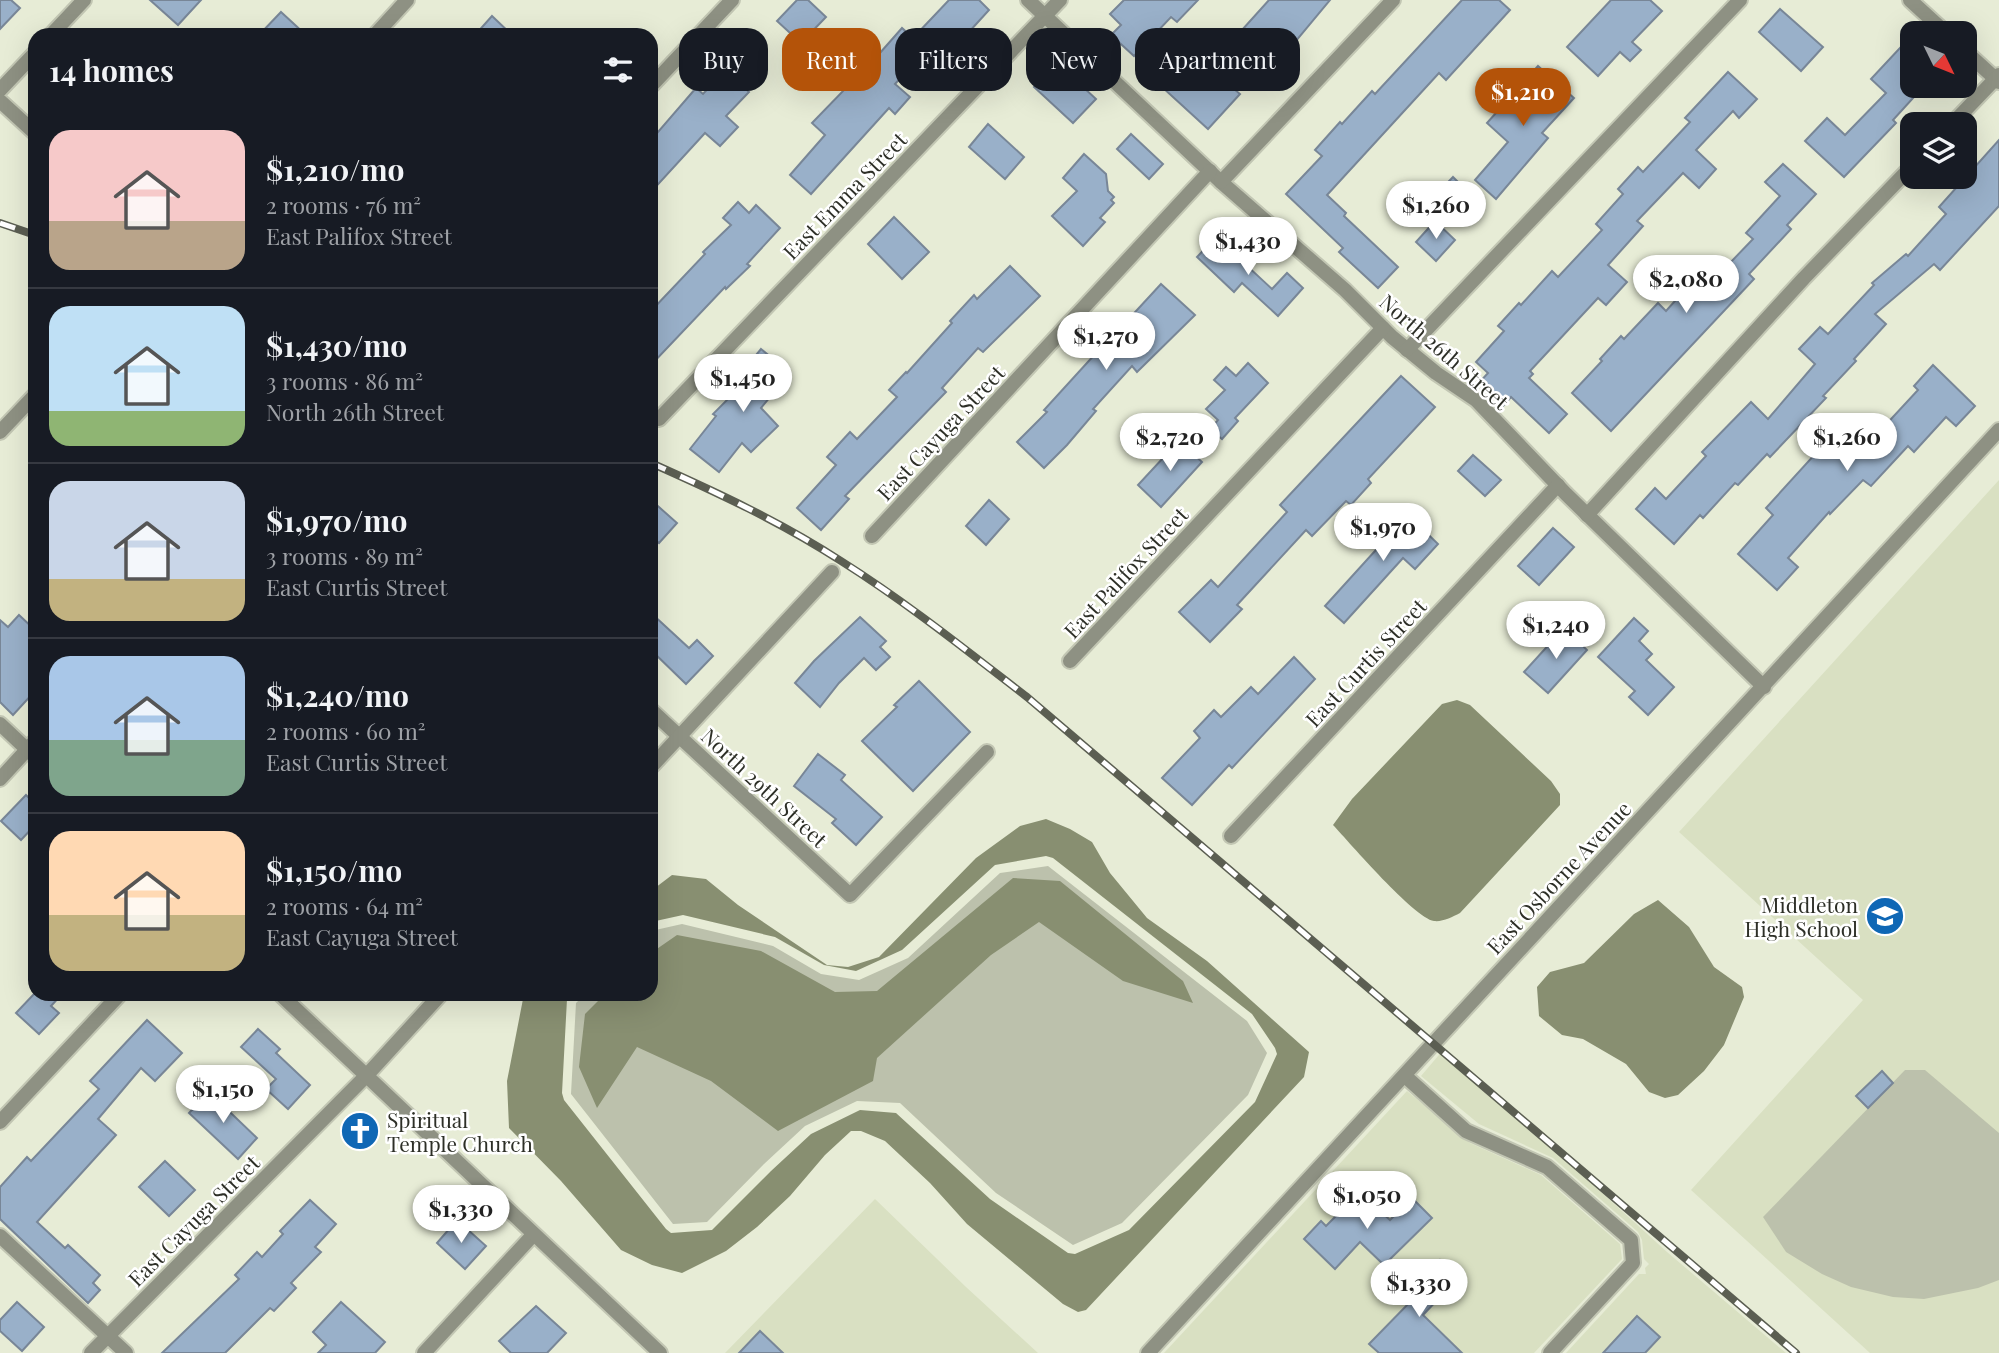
<!DOCTYPE html>
<html lang="en">
<head>
<meta charset="utf-8">
<style>
	body { margin:0; font-family:"Playfair Display",serif; background:#242831; color:#f1f3f6; height:100vh; display:flex; flex-direction:column; font-size:26px; white-space:nowrap }
	* { box-sizing:border-box; margin:0 }
	p { font-size:23px; color:#9ea1a6 }
	.icon { flex:none; width:38px; height:38px; fill:none; stroke:currentColor; stroke-width:2; stroke-linecap:round; stroke-linejoin:round }
	.map { position:relative; flex:1; overflow:hidden }
	.side { position:absolute; left:28px; top:28px; width:630px; height:973px; display:flex; flex-direction:column; background:#171b24; border-radius:21px; box-shadow:0 7px 28px #0002 }
	.side>* { flex:none }
	.top-card { position:absolute; left:679px; top:28px; width:665px; height:63px; display:flex; gap:14px }
	.needle { width:46px; rotate:133deg }
	.buttons { position:absolute; left:1900px; top:21px; display:grid; gap:14px }
	.buttons a { display:grid; place-items:center; width:77px; height:77px; border-radius:14px; background:#171b24; box-shadow:0 7px 28px #0002; font-size:35px }
	.price { position:absolute; translate:-50% -60px; padding:0 16px; border-radius:24px; background:#fff; color:#222; font-size:23px; line-height:46px; filter:drop-shadow(0 2px 4px #0008) }
	.price::after { content:''; position:absolute; left:50%; top:42px; width:21px; height:16px; margin-left:-10px; background:inherit; clip-path:polygon(0 0,100% 0,50% 100%) }
	.price.selected { background:#b45309; color:#fff }
	ul { padding:0; list-style:none }
	li { display:flex; align-items:center; gap:21px; height:175px; padding:0 21px }
	li+li { border-top:2px solid #363941 }
	li span { display:grid; place-items:center; flex:none; width:196px; height:140px; border-radius:21px; color:#555 }
	li>.icon { margin-inline-start:auto }
	span .icon { width:84px; height:84px; fill:#fffc; stroke-width:1 }
	li b { font-size:30px }
	h2 { display:flex; justify-content:space-between; align-items:center; height:84px; padding:0 21px; font-size:30px }
	.pill { padding:0 24px; border-radius:21px; background:#171b24; box-shadow:0 7px 28px #0002; font-size:24px; line-height:63px }
	.pill.selected { background:#b45309; color:#fff }
	.map>svg:first-child { display:block }
	.built { fill:#d9e0c2 }
	.green { fill:#bcc1ac }
	.water { fill:#888f71 }
	.building { fill:#99b0c9; stroke:#788697; stroke-width:2 }
	.lines { fill:none; stroke-linecap:round; stroke-linejoin:round }
	.minor-casing { stroke:#c2c6b3; stroke-width:18 }
	.tertiary-casing { stroke:#c2c6b3; stroke-width:18 }
	.minor { stroke:#8e9183; stroke-width:14 }
	.tertiary { stroke:#8e9183; stroke-width:14 }
	.rail-casing { stroke:#5b5e52; stroke-width:8 }
	.rail { stroke:#fff; stroke-width:5; stroke-dasharray:16; stroke-linecap:butt }
	.labels { text-anchor:middle; dominant-baseline:central; stroke-width:5; stroke-linejoin:round; paint-order:stroke }
	.street-label { font-size:21px; fill:#2d2f27; stroke:#fff }
	.poi-label { font-size:21px; fill:#2d2f27; stroke:#fff; text-anchor:end }
</style>
</head>
<body>
<div class="map">
<svg width="1999" height="1353" viewBox="0 0 1999 1353">
	<rect width="100%" height="100%" fill="#e7ecd6"/>
	<g class="built">
		<polygon points="1999,480 1999,1353 1870,1353 1691,1190 1863,1000 1679,832"/>
		<polygon points="1444,1049 1667,1252 1786,1353 1566,1353 1639,1274 1646,1274 1645,1268 1649,1264 1644,1259 1642,1240 1638,1232 1553,1158 1479,1124 1421,1076"/>
		<polygon points="1407,1091 1470,1143 1541,1175 1620,1244 1622,1259 1534,1353 1164,1353"/>
		<polygon points="875,1199 966,1287 1038,1353 725,1353"/>
	</g>
	<g class="green">
		<polygon points="1048,866 1247,1021 1267,1053 1248,1095 1122,1223 1073,1245 996,1193 900,1103 857,1101 805,1126 764,1164 707,1222 673,1224 571,1094 576,1003 585,994 651,994 651,931 682,924 773,946 821,974 859,980 908,958 1000,873"/>
		<polygon points="1905,1070 1925,1070 1999,1133 1999,1280 1978,1288 1924,1299 1893,1297 1851,1287 1822,1274 1786,1252 1763,1217"/>
	</g>
	<g class="water">
		<path d="M 1457,700 L 1470,705 L 1551,781 L 1560,794 L 1560,805 L 1460,913 C 1452,917 1443,922 1434,921 C 1414,918 1350,843 1333,825 L 1352,799 L 1442,704 Z"/>
		<polygon points="1046,819 1070,829 1092,842 1110,873 1147,918 1207,961 1309,1052 1304,1077 1086,1310 1078,1312 1063,1304 967,1224 930,1183 885,1141 861,1131 851,1131 825,1155 790,1196 757,1227 726,1251 682,1273 652,1265 621,1250 561,1181 509,1128 507,1081 524,994 572,994 567,999 562,1093 564,1100 666,1229 671,1233 712,1230 771,1171 811,1134 860,1110 896,1113 990,1199 1068,1253 1075,1254 1129,1230 1255,1102 1277,1054 1275,1048 1252,1014 1053,858 1046,856 995,865 902,950 856,971 824,965 775,937 683,915 651,922 651,891 672,875 706,879 738,905 827,965 848,967 879,957 976,858 1020,826"/>
		<polygon points="1013,878 1060,881 1183,981 1193,1003 1123,981 1039,922 991,955 877,1058 873,1081 778,1131 711,1081 637,1047 597,1108 579,1067 585,1014 605,994 651,994 651,953 677,935 761,951 835,992 877,991"/>
		<polygon points="1658,900 1689,927 1714,967 1742,987 1744,997 1724,1045 1704,1071 1678,1095 1665,1098 1649,1092 1626,1064 1583,1039 1562,1035 1539,1016 1537,987 1550,972 1584,963 1634,914"/>
	</g>
	<g class="building">
		<polygon points="0,0 11,0 20,8 0,29"/>
		<polygon points="150,0 201,0 178,25"/>
		<polygon points="797,0 808,0 826,17 801,43 777,21"/>
		<polygon points="949,0 979,0 989,10 958,44 943,31 895,84 910,97 895,114 889,108 811,194 790,175 825,135 812,123 848,86 846,83 869,59 872,62 902,28 913,38"/>
		<polygon points="1124,0 1198,0 1177,22 1171,17 1134,56 1111,35 1121,25 1110,14"/>
		<polygon points="1269,0 1330,0 1286,53 1282,50 1263,70 1258,65 1234,89 1240,94 1208,129 1162,87 1183,64 1195,74 1231,38 1233,40"/>
		<polygon points="1462,0 1499,0 1510,10 1446,80 1439,73 1327,195 1346,213 1344,216 1398,267 1378,288 1339,252 1343,248 1286,194 1322,156 1315,150 1340,122 1342,124 1372,91 1375,94"/>
		<polygon points="1611,0 1650,0 1662,11 1632,42 1641,50 1630,61 1620,52 1598,76 1567,47"/>
		<polygon points="1780,9 1823,47 1801,71 1759,32"/>
		<polygon points="281,12 306,35 259,35"/>
		<polygon points="492,16 512,35 475,35"/>
		<polygon points="1913,34 1913,86 1924,86 1893,120 1896,123 1844,177 1805,141 1827,118 1845,135 1886,93 1871,79"/>
		<polygon points="1056,62 1096,99 1073,123 1034,87"/>
		<polygon points="1538,66 1574,98 1542,133 1548,138 1496,199 1475,180 1508,142 1487,123"/>
		<polygon points="726,70 749,92 726,116 738,127 720,146 705,133 651,192 651,140 696,88 703,94"/>
		<polygon points="1728,72 1757,99 1739,118 1733,111 1696,150 1716,169 1699,188 1683,173 1637,221 1643,226 1608,265 1627,282 1606,305 1598,298 1530,371 1533,374 1529,378 1567,414 1549,433 1511,397 1503,406 1479,383 1488,373 1476,362 1504,331 1498,326 1519,303 1521,305 1552,271 1558,277 1602,230 1596,224 1623,194 1618,189 1638,167 1643,172 1690,122 1685,118"/>
		<polygon points="988,124 1024,157 1005,179 969,147"/>
		<polygon points="1131,134 1163,164 1149,179 1117,149"/>
		<polygon points="1999,140 1999,206 1940,270 1934,264 1875,314 1886,324 1854,359 1856,361 1823,396 1826,398 1770,457 1767,454 1738,485 1735,483 1703,518 1700,515 1674,544 1636,509 1655,488 1666,499 1706,456 1702,452 1751,402 1768,419 1815,364 1799,349 1820,327 1828,334 1874,285 1872,283 1906,254 1908,256 1946,214 1939,207"/>
		<polygon points="1084,154 1106,174 1108,191 1114,197 1111,200 1114,203 1100,218 1105,222 1083,246 1052,216 1077,191 1063,178"/>
		<polygon points="1783,164 1816,194 1787,225 1791,229 1749,274 1754,279 1611,431 1572,393 1602,361 1600,359 1621,336 1624,339 1658,303 1666,311 1693,281 1703,291 1753,239 1746,233 1780,196 1765,182"/>
		<polygon points="1453,177 1472,196 1451,217 1432,199"/>
		<polygon points="738,202 749,213 756,205 780,228 747,264 750,266 726,289 725,287 651,365 651,311 705,254 703,252 731,225 723,218"/>
		<polygon points="894,217 929,252 902,279 868,244"/>
		<polygon points="1435,221 1455,240 1436,261 1416,242"/>
		<polygon points="1216,237 1272,289 1287,273 1303,288 1278,316 1242,283 1234,292 1197,257"/>
		<polygon points="1010,266 1040,296 983,352 978,348 942,388 946,392 845,496 849,499 821,530 797,508 836,465 827,457 850,432 857,439 897,397 889,390 906,372 907,373 952,323 950,321 974,295 977,299"/>
		<polygon points="1161,284 1195,315 1137,372 1132,366 1093,409 1096,411 1067,445 1044,468 1017,442 1047,412 1044,410 1107,341 1102,337 1122,318 1126,322"/>
		<polygon points="761,349 790,373 761,408 778,426 751,452 742,443 719,472 690,449 716,416 713,414 745,382 739,376"/>
		<polygon points="1248,363 1268,383 1235,418 1238,421 1222,439 1210,429 1218,420 1206,409 1225,390 1214,380 1226,367 1236,376"/>
		<polygon points="1933,365 1975,406 1956,426 1946,417 1914,452 1908,446 1871,486 1863,480 1830,514 1829,512 1788,558 1798,567 1777,590 1738,554 1773,515 1766,508 1828,440 1825,438 1840,421 1867,445 1918,390 1914,386"/>
		<polygon points="1401,376 1435,407 1368,479 1371,483 1351,505 1346,501 1312,536 1306,530 1237,605 1242,609 1210,642 1179,612 1211,580 1218,587 1287,512 1280,505"/>
		<polygon points="1176,438 1202,462 1161,507 1138,485 1164,457 1162,455"/>
		<polygon points="1473,455 1501,480 1485,496 1458,471"/>
		<polygon points="651,500 677,523 659,543 651,536"/>
		<polygon points="989,500 1009,519 986,545 966,526"/>
		<polygon points="1402,509 1438,544 1415,569 1403,558 1344,623 1325,606 1385,540 1379,534"/>
		<polygon points="1553,528 1574,547 1539,585 1518,566"/>
		<polygon points="651,613 689,648 697,640 713,656 686,684 651,650"/>
		<polygon points="19,615 35,630 35,691 13,715 0,702 0,620 8,627"/>
		<polygon points="860,617 886,641 880,647 890,657 876,670 864,658 839,683 820,707 795,683 814,661"/>
		<polygon points="1634,618 1648,631 1639,641 1652,654 1646,660 1674,687 1648,715 1629,697 1635,691 1598,657"/>
		<polygon points="1564,628 1587,650 1548,693 1524,672"/>
		<polygon points="1294,657 1315,679 1232,768 1229,765 1192,805 1162,778 1200,738 1194,731 1214,710 1221,717 1251,687 1258,694"/>
		<polygon points="919,681 970,732 913,791 862,741 897,707 894,705"/>
		<polygon points="818,754 845,775 841,780 882,817 856,845 832,823 836,819 794,786"/>
		<polygon points="26,795 35,804 35,825 21,840 1,821"/>
		<polygon points="34,994 62,994 51,1006 59,1013 39,1034 16,1013"/>
		<polygon points="147,1020 182,1053 155,1081 141,1068 98,1119 116,1135 37,1222 65,1248 68,1245 100,1275 93,1283 100,1290 88,1303 0,1219 0,1187 27,1157 31,1161 99,1089 90,1081"/>
		<polygon points="258,1029 280,1049 276,1053 310,1085 288,1109 266,1089 276,1079 241,1047"/>
		<polygon points="1882,1071 1893,1083 1868,1108 1856,1096"/>
		<polygon points="209,1092 257,1138 238,1159 189,1113"/>
		<polygon points="165,1161 195,1190 169,1216 139,1187"/>
		<polygon points="1360,1192 1390,1220 1412,1198 1432,1218 1384,1265 1360,1242 1335,1269 1304,1239 1321,1221 1326,1226"/>
		<polygon points="310,1200 336,1224 315,1247 321,1252 291,1283 296,1288 274,1311 270,1308 225,1353 162,1353 239,1279 235,1275 257,1252 262,1257 283,1234 280,1231"/>
		<polygon points="457,1220 486,1246 465,1269 437,1243"/>
		<polygon points="1440,1260 1459,1277 1423,1315 1462,1353 1379,1353 1369,1344 1414,1298 1409,1293"/>
		<polygon points="17,1302 44,1327 22,1351 0,1331 0,1320"/>
		<polygon points="341,1302 385,1342 375,1353 318,1353 326,1345 313,1332"/>
		<polygon points="536,1306 566,1333 547,1353 511,1353 499,1341"/>
		<polygon points="1637,1316 1660,1337 1645,1353 1603,1353"/>
		<polygon points="760,1331 783,1353 739,1353"/>
	</g>
	<g class="lines">
		<g class="minor-casing">
			<g id="minor">
				<polyline points="1028,0 1221,182 1345,290 1392,337 1436,373 1476,400 1566,494 1764,687"/>
				<polyline points="1910,0 1946,33"/>
				<polyline points="51,35 84,0"/>
				<polyline points="375,35 407,0"/>
				<polyline points="1965,51 1999,82"/>
				<polyline points="651,86 732,0"/>
				<polyline points="0,90 35,53"/>
				<polyline points="0,101 35,133"/>
				<polyline points="1952,124 1999,75"/>
				<polyline points="1221,182 1393,0"/>
				<polyline points="1407,350 1740,0"/>
				<polyline points="659,419 1060,0"/>
				<polyline points="0,432 35,395"/>
				<polyline points="1587,515 1804,278 1913,165"/>
				<polyline points="872,536 1210,171"/>
				<polyline points="1070,661 1383,328"/>
				<polyline points="651,710 850,895 987,752"/>
				<polyline points="651,767 832,572"/>
				<polyline points="0,779 35,741"/>
				<polyline points="1231,836 1558,485"/>
				<polyline points="1405,1076 1466,1131 1547,1167 1631,1240 1633,1263 1550,1353"/>
				<polyline points="0,1122 120,994"/>
				<polyline points="0,1236 126,1353"/>
				<polyline points="91,1353 367,1075 441,994"/>
				<polyline points="424,1353 533,1235"/>
			</g>
		</g>
		<g class="tertiary-casing">
			<g id="tertiary">
				<polyline points="0,724 35,757"/>
				<polyline points="280,994 660,1353"/>
				<polyline points="1148,1353 1999,430"/>
			</g>
		</g>
		<use href="#minor" class="minor"/>
		<use href="#tertiary" class="tertiary"/>
		<g class="rail-casing">
			<g id="rail">
				<polyline points="0,223 35,235"/>
				<path d="M 651,463 C 716,492 781,522 841,561 C 906,602 966,650 1027,697 L 1796,1353"/>
			</g>
		</g>
		<use href="#rail" class="rail"/>
	</g>
	<defs>
		<g id="school-disc" transform="scale(2.0125)"><circle r="9.5" fill="#0f67b5" stroke="#fff"/><path d="M0-5L7-2L0 1L-7-2ZM-4 1L0 2.5L4 1V4Q0 6-4 4Z" fill="#fff"/></g>
		<g id="church-disc" transform="scale(2.0125)"><circle r="9.5" fill="#0f67b5" stroke="#fff"/><path d="M-1.2-6h2.4v3.5h3.3v2.4h-3.3V6h-2.4V-.1h-3.3v-2.4h3.3Z" fill="#fff"/></g>
	</defs>
	<g fill-rule="evenodd">
		<use href="#school-disc" x="1885" y="916"/>
		<use href="#church-disc" x="360" y="1131"/>
	</g>
	<g class="labels">
		<g class="street-label">
			<text transform="translate(844 195) rotate(-46)">East Emma Street</text>
			<text transform="translate(1445 351) rotate(41)">North 26th Street</text>
			<text transform="translate(940 432) rotate(-47)">East Cayuga Street</text>
			<text transform="translate(1125 572) rotate(-47)">East Palifox Street</text>
			<text transform="translate(1365 662) rotate(-47)">East Curtis Street</text>
			<text transform="translate(765 787) rotate(43)">North 29th Street</text>
			<text transform="translate(1558 877) rotate(-47)">East Osborne Avenue</text>
			<text transform="translate(193 1220) rotate(-45)">East Cayuga Street</text>
		</g>
		<g class="poi-label">
			<text x="1858" y="904">Middleton<tspan x="1858" dy="24">High School</tspan></text>
			<text x="387" y="1119" text-anchor="start">Spiritual<tspan x="387" dy="24">Temple Church</tspan></text>
		</g>
	</g>
</svg>
<div class="buttons">
<a><svg class="needle" viewBox="-14 -14 28 28"><path d="M0-13l5 13h-10z" fill="#e53935"/><path d="M0 13l5-13h-10z" fill="#9ea1a6"/></svg></a>
<a><svg class="icon" aria-label="layers" viewBox="0 0 24 24"><path d="M12 4l9 5-9 5-9-5zM3 14l9 5 9-5"/></svg></a>
</div>
<b class="price selected" style="left:1523px;top:128px">$1,210</b>
<b class="price" style="left:1436px;top:241px">$1,260</b>
<b class="price" style="left:1248px;top:277px">$1,430</b>
<b class="price" style="left:1686px;top:315px">$2,080</b>
<b class="price" style="left:1106px;top:372px">$1,270</b>
<b class="price" style="left:743px;top:414px">$1,450</b>
<b class="price" style="left:1170px;top:473px">$2,720</b>
<b class="price" style="left:1847px;top:473px">$1,260</b>
<b class="price" style="left:1383px;top:563px">$1,970</b>
<b class="price" style="left:1556px;top:661px">$1,240</b>
<b class="price" style="left:223px;top:1125px">$1,150</b>
<b class="price" style="left:1367px;top:1231px">$1,050</b>
<b class="price" style="left:461px;top:1245px">$1,330</b>
<b class="price" style="left:1419px;top:1319px">$1,330</b>
<div class="top-card">
<a class="pill">Buy</a>
<a class="pill selected">Rent</a>
<a class="pill">Filters</a>
<a class="pill">New</a>
<a class="pill">Apartment</a>
</div>
<section class="side">
<h2>14 homes<svg class="icon" aria-label="filters" viewBox="0 0 24 24"><path d="M4 7h16M4 17h16"/><circle cx="9" cy="7" r="2"/><circle cx="15" cy="17" r="2"/></svg></h2>
<ul>
<li><span style="background:linear-gradient(#f6c9c9 65%,#b9a48a 0)"><svg class="icon" aria-label="home" viewBox="0 0 24 24"><path d="M3 11l9-7 9 7M6 9v11h12V9"/></svg></span><div><b>$1,210/mo</b><p>2 rooms · 76 m²</p><p>East Palifox Street</p></div></li>
<li><span style="background:linear-gradient(#bfe0f5 75%,#8fb573 0)"><svg class="icon" aria-label="home" viewBox="0 0 24 24"><path d="M3 11l9-7 9 7M6 9v11h12V9"/></svg></span><div><b>$1,430/mo</b><p>3 rooms · 86 m²</p><p>North 26th Street</p></div></li>
<li><span style="background:linear-gradient(#c9d6e8 70%,#c2b280 0)"><svg class="icon" aria-label="home" viewBox="0 0 24 24"><path d="M3 11l9-7 9 7M6 9v11h12V9"/></svg></span><div><b>$1,970/mo</b><p>3 rooms · 89 m²</p><p>East Curtis Street</p></div></li>
<li><span style="background:linear-gradient(#a9c7e8 60%,#7fa58c 0)"><svg class="icon" aria-label="home" viewBox="0 0 24 24"><path d="M3 11l9-7 9 7M6 9v11h12V9"/></svg></span><div><b>$1,240/mo</b><p>2 rooms · 60 m²</p><p>East Curtis Street</p></div></li>
<li><span style="background:linear-gradient(#ffd9b3 60%,#c2b280 0)"><svg class="icon" aria-label="home" viewBox="0 0 24 24"><path d="M3 11l9-7 9 7M6 9v11h12V9"/></svg></span><div><b>$1,150/mo</b><p>2 rooms · 64 m²</p><p>East Cayuga Street</p></div></li>
</ul>
</section>
</div>
</body>
</html>
